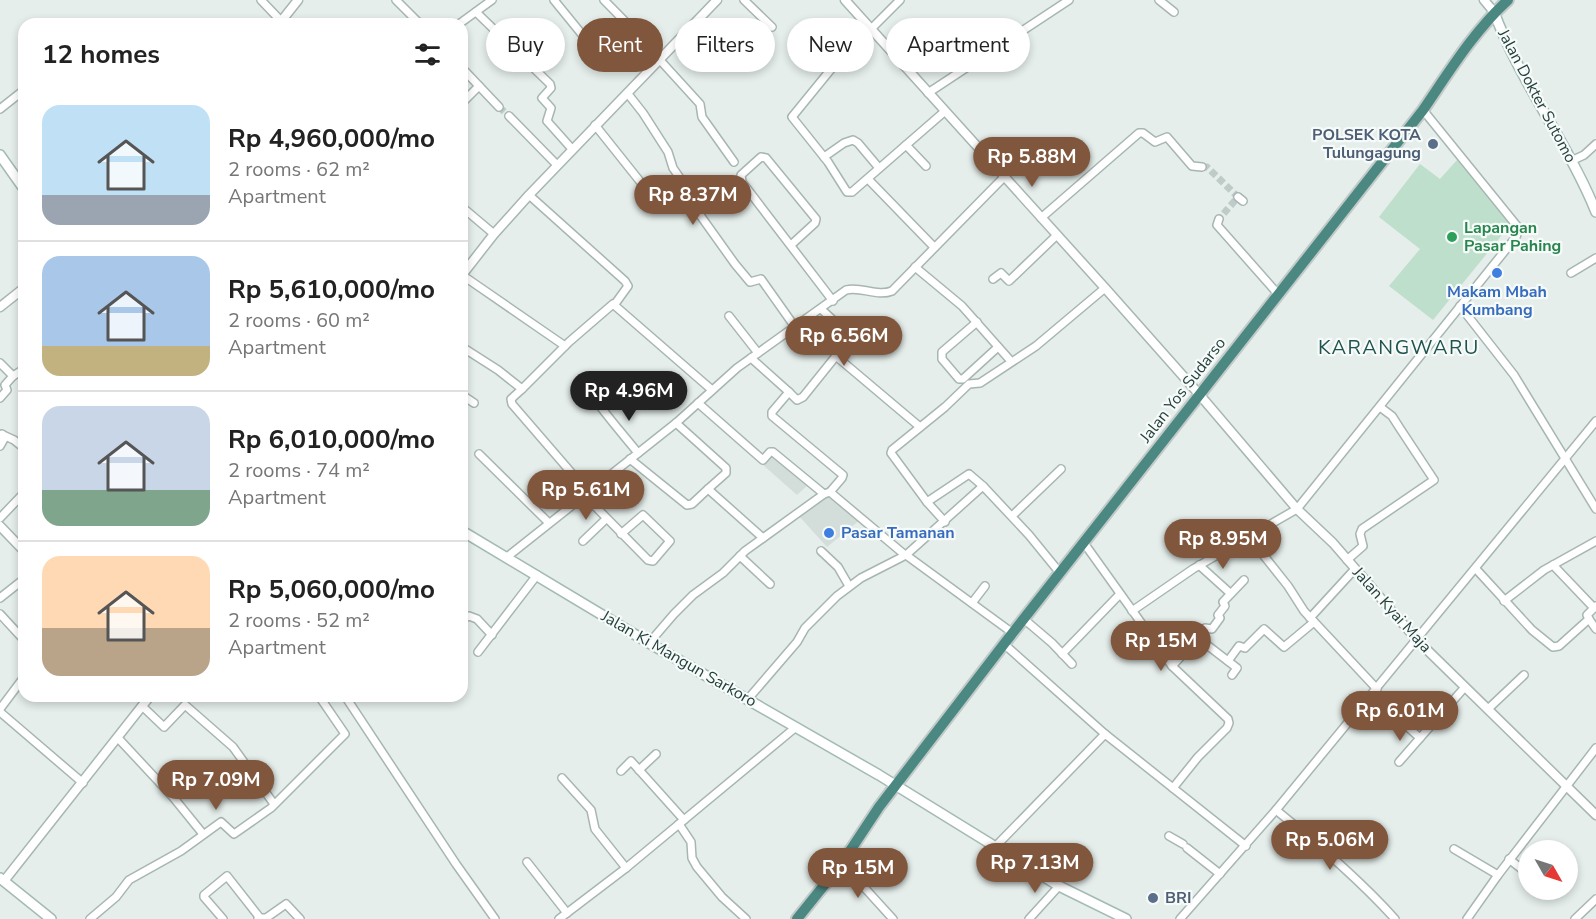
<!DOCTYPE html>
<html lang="en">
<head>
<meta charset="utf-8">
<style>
	body { margin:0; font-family:"Nunito Sans",sans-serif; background:#f2f2f2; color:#222; height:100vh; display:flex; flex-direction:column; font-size:22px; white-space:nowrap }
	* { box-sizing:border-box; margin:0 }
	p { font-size:20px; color:#767676 }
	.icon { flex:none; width:33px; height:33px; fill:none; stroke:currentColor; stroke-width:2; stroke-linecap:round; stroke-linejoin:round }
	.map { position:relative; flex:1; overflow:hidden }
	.sheet { position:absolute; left:18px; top:18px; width:450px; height:684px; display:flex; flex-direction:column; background:#fff; border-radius:18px; box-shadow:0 3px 9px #0003 }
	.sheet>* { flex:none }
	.guide { position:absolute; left:486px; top:18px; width:570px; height:54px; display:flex; gap:12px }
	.needle { width:39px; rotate:129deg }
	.buttons { position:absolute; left:1518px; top:840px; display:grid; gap:12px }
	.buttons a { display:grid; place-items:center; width:60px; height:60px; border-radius:50%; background:#fff; box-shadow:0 3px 9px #0003; font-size:30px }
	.price { position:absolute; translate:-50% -51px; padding:0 14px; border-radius:21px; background:#80563d; color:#fff; font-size:20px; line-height:39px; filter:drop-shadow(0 2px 3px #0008) }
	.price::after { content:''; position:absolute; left:50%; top:36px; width:18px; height:14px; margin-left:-9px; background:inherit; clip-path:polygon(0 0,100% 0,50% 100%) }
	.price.active { background:#222; color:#fff }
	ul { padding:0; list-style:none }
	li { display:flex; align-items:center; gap:18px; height:150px; padding:0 24px }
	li+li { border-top:2px solid #e0e0e0 }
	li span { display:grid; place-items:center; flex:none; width:168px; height:120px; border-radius:18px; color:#555 }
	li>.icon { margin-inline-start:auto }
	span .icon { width:72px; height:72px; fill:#fffc; stroke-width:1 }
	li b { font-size:26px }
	h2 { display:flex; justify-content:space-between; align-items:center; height:72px; padding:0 24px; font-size:26px }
	.pill { padding:0 21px; border-radius:27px; background:#fff; box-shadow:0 3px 9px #0003; font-size:21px; line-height:54px }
	.pill.active { background:#80563d; color:#fff }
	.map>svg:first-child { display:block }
	.built { fill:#d3deda }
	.green { fill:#bedfcb }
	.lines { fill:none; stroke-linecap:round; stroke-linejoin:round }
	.minor-tunnel { stroke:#becbc8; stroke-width:7; stroke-dasharray:7 3.5; stroke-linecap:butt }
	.minor-casing { stroke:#a7b6b3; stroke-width:10 }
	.tertiary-casing { stroke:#a7b6b3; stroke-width:11 }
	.secondary-casing { stroke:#a3bab5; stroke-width:12 }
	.trunk-casing { stroke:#c2cac8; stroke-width:14 }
	.minor { stroke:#fff; stroke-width:7 }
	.tertiary { stroke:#fff; stroke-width:8 }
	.secondary { stroke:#fff; stroke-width:9 }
	.trunk { stroke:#4c8882; stroke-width:10 }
	.service-dot { fill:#5c6f8a; stroke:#f6faf9; stroke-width:2 }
	.leisure-dot { fill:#2e9e5b; stroke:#f6faf9; stroke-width:2 }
	.shop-dot { fill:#3f7fe0; stroke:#f6faf9; stroke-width:2 }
	.labels { text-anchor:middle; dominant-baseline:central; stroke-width:4.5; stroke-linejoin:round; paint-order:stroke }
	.street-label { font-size:16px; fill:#24403c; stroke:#f6faf9 }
	.service-label { font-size:16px; font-weight:bold; fill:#4e5e75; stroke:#f6faf9; text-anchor:end }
	.leisure-label { font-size:16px; font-weight:bold; fill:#27864d; stroke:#f6faf9; text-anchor:start }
	.shop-label { font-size:16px; font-weight:bold; fill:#366cbe; stroke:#f6faf9 }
	.quarter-label { font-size:20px; letter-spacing:1.5px; fill:#1f534d; stroke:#f6faf9 }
</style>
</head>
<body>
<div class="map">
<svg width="1596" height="919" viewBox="0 0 1596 919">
	<rect width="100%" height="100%" fill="#e5eeeb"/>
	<g class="built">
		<polygon points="772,452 809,484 797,495 762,464"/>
		<polygon points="830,493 861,519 827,547 798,515"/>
	</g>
	<polygon class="green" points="1457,160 1510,225 1433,320 1389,286 1420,249 1379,217 1420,164 1440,179"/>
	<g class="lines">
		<g class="minor-tunnel">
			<polyline points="499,107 509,116"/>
			<polyline points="1202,167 1207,167 1238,197 1219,219"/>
		</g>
		<g class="minor-casing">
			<g id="minor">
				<polyline points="261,0 281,21"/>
				<polyline points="396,0 420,24"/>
				<polyline points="554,0 589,43"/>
				<polyline points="604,0 661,58"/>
				<polyline points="744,0 772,27"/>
				<polyline points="1159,0 1174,12"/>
				<polyline points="476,12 550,84 551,88 542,98 551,108 547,121 572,149"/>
				<polyline points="459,24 492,0"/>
				<polyline points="867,25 792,117 828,162 847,192 852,192 944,112"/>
				<polyline points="871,29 900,0"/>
				<polyline points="659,59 700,104 702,117 734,162"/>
				<polyline points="462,68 499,107"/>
				<polyline points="928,93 1069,0"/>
				<polyline points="628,94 643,113 668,152 673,168 691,194 700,215 735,264 750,282 761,279 795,327"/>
				<polyline points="462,103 479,86"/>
				<polyline points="0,109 24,90"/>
				<polyline points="509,116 557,165"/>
				<polyline points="595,125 662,209"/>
				<polyline points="906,145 926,166"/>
				<polyline points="824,157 844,143 853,140 858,143 879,168"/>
				<polyline points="1571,161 1584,155 1596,144"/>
				<polyline points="868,179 934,247"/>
				<polyline points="529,195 625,281 628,286 615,304"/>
				<polyline points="1238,197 1243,201"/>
				<polyline points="462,207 494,234"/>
				<polyline points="1041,218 1139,133 1143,133 1155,142 1167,137 1192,166 1202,167"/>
				<polyline points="1219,219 1217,225 1278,294"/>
				<polyline points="791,245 815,223 816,219 766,158 761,157 741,175 742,182 833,301"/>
				<polyline points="915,267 962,306 1009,359"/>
				<polyline points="1571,273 1596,258"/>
				<polyline points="462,275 565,346"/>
				<polyline points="993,279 1001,273 1009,281 1057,235"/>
				<polyline points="1460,306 1514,375 1596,509"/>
				<polyline points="729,316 758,353"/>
				<polyline points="977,322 942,352 942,359 959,379 963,379 998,347"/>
				<polyline points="462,347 498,370 522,389 511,399 512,404 588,492"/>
				<polyline points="837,357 920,427"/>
				<polyline points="751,358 789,392 772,412 772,416 843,475 842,478 830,492"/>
				<polyline points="0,363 13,376"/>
				<polyline points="522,389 569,342 613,304 712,390"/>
				<polyline points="789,392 797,400 803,397 848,341 849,336 846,332 821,309"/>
				<polyline points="462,395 474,403"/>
				<polyline points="0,398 7,390 5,385 13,376 24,369"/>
				<polyline points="698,403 763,460 770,452 773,452 824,494"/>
				<path d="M 600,406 C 612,422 625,437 638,453"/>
				<polyline points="676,423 726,468 726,473 708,489"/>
				<polyline points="3,435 14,440 24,448"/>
				<polyline points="0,446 4,439 2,434"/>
				<polyline points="479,454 549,523"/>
				<polyline points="630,459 687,505 692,504 708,489 763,538"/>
				<polyline points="585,496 648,560 653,561 670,541 643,515 621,534"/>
				<polyline points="927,502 969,474 983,486"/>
				<polyline points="1012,516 1061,469"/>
				<polyline points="0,518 24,493"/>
				<polyline points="945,522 927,502 891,453 892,450 945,407 969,384 980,383 1036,346 1105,288"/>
				<polyline points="1249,537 1288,586 1304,611 1377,689"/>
				<polyline points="583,541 606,519"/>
				<polyline points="1084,543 1172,666 1228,719 1229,723 1227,728 1198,757 1173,788"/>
				<polyline points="821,551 838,567 849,586"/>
				<polyline points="906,555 1014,634"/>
				<polyline points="740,556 770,584"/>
				<path d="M 507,557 L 676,423 L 737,368 L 846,290 C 861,286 877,297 892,291 L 1004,177"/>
				<polyline points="1347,560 1363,546 1360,534 1362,529 1434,480 1399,427 1392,416 1380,407"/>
				<polyline points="1199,565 1230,593"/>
				<polyline points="1553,565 1594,608"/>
				<polyline points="1476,569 1532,630 1553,647 1559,646 1589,619 1587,615 1596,606"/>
				<polyline points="0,598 24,579"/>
				<polyline points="1504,601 1544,570 1596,541"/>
				<polyline points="972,603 985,586"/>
				<polyline points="1132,611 1193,569 1297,509 1516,237 1518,232 1517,226 1423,110"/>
				<polyline points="0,614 24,640"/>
				<polyline points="1310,618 1354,570"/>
				<polyline points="462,619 469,616 477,619 492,635"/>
				<polyline points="1589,619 1596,629"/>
				<polyline points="1025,620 1052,643 1072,664"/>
				<polyline points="1198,638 1205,628 1212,629 1220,618 1218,615 1225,606 1223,602 1244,580"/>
				<polyline points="649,643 674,614 693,595 723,573 745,551 824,494 830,492 905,555"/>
				<polyline points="1004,644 1105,734 1246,846"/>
				<polyline points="478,652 537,575"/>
				<polyline points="1062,654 1120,594"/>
				<polyline points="1228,661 1239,646 1245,648 1264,629 1284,647 1314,622"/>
				<polyline points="1172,666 1198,638 1237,668 1232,675"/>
				<polyline points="1372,695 1420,738 1465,687"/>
				<polyline points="345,696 456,864 495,919"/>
				<polyline points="748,699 797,642 805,628 837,596 861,578 906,555 983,486 1029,535 1060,573"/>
				<polyline points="142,706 164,727 185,705 233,747 274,804"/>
				<polyline points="0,709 24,677"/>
				<polyline points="1488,709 1524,675"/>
				<polyline points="0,712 83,783"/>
				<polyline points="118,738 173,797 203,834"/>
				<polyline points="1399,762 1420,738"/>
				<polyline points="639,770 656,754"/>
				<polyline points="621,771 631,761 684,820"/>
				<polyline points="562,778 591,810 595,829 626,868"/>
				<path d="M 1276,810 C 1318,844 1359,879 1395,919"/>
				<polyline points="679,824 691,842 692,858 697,867 722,897 746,919"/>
				<polyline points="1169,836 1183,844"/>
				<polyline points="995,847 1105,734"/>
				<polyline points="1187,848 1220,874"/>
				<polyline points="1454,849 1498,875"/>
				<polyline points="1509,859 1528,874"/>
				<polyline points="527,862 567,913"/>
				<polyline points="842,863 893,919"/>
				<polyline points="258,918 266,918 286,904 300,919"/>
				<polyline points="90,919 116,897 129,880 181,851 221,822 234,834 271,808 345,734 319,696"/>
				<polyline points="223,919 204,897 204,895 227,876 260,918"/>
				<polyline points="559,919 626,868 796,727"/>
				<polyline points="1029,919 1059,886"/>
				<polyline points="1180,919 1276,810 1596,421"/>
				<polyline points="1467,919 1498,875 1596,748"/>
				<polyline points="1575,919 1596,899"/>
			</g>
		</g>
		<g class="tertiary-casing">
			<g id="tertiary">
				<polyline points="845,0 1105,288 1199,394 1297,509 1333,543 1417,640 1596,815"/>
				<polyline points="1484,0 1494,12"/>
				<polyline points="279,24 298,0"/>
				<polyline points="462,275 494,234 529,195 717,0"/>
				<polyline points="0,307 24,288"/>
				<polyline points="0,526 24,551"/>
				<polyline points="4,881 150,696"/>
			</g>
		</g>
		<g class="secondary-casing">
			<g id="secondary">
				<path d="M 1494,12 C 1520,82 1568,143 1596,212"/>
				<polyline points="0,155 24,189"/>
				<polyline points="462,531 649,643 879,775 1059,886 1126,919"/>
				<polyline points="0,878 51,919"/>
			</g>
		</g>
		<g class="trunk-casing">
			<path id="trunk" d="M 797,919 L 842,863 L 879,807 L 1004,644 L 1423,110 C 1449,72 1474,31 1508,0"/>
		</g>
		<use href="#minor" class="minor"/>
		<use href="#tertiary" class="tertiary"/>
		<use href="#secondary" class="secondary"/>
		<use href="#trunk" class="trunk"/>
	</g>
	<g class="service-dot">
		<circle cx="1433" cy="144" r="6"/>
		<circle cx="1153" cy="898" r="6"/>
	</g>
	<circle class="leisure-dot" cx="1452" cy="237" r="6"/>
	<g class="shop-dot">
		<circle cx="1497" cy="273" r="6"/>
		<circle cx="829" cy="533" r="6"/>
	</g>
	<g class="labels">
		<g class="street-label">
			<text transform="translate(1537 96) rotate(62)">Jalan Dokter Sutomo</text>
			<text transform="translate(1183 390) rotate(-52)">Jalan Yos Sudarso</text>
			<text transform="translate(1392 610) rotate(48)">Jalan Kyai Maja</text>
			<text transform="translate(679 659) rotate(30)">Jalan Ki Mangun Sarkoro</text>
		</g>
		<g class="service-label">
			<text x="1421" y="135">POLSEK KOTA<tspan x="1421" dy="18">Tulungagung</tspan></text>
			<text x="1165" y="898" text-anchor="start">BRI</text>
		</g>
		<g class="leisure-label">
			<text x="1464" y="228">Lapangan<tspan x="1464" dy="18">Pasar Pahing</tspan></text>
		</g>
		<g class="shop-label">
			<text x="1497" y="292">Makam Mbah<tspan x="1497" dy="18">Kumbang</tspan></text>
			<text x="841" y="533" text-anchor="start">Pasar Tamanan</text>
		</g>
		<g class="quarter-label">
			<text x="1399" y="347">KARANGWARU</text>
		</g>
	</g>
</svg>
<div class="buttons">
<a><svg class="needle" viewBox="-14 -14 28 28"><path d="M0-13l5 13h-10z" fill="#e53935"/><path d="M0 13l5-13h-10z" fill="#767676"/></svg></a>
</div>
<b class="price" style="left:1032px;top:188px">Rp 5.88M</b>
<b class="price" style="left:693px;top:226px">Rp 8.37M</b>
<b class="price" style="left:844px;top:367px">Rp 6.56M</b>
<b class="price active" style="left:629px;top:422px">Rp 4.96M</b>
<b class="price" style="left:586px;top:521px">Rp 5.61M</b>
<b class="price" style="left:1223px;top:570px">Rp 8.95M</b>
<b class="price" style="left:1161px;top:672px">Rp 15M</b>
<b class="price" style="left:1400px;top:742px">Rp 6.01M</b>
<b class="price" style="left:216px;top:811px">Rp 7.09M</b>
<b class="price" style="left:1330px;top:871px">Rp 5.06M</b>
<b class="price" style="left:1035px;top:894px">Rp 7.13M</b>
<b class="price" style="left:858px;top:899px">Rp 15M</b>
<div class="guide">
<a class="pill">Buy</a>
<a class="pill active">Rent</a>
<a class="pill">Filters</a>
<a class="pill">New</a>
<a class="pill">Apartment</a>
</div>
<section class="sheet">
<h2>12 homes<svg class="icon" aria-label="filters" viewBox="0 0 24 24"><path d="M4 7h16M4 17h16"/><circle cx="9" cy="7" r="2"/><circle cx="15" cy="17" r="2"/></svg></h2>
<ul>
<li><span style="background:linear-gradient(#bfe0f5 75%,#9aa5b1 0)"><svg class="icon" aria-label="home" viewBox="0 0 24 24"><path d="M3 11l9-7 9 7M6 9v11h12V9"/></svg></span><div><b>Rp 4,960,000/mo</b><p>2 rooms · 62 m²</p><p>Apartment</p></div></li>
<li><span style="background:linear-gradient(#a9c7e8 75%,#c2b280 0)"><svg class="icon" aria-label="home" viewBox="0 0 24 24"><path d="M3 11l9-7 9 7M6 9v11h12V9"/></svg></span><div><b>Rp 5,610,000/mo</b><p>2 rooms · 60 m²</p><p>Apartment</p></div></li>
<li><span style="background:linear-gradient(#c9d6e8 70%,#7fa58c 0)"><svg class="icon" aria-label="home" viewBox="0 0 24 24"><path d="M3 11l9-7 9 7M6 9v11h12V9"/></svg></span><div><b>Rp 6,010,000/mo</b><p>2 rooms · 74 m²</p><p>Apartment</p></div></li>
<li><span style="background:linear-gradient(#ffd9b3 60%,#b9a48a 0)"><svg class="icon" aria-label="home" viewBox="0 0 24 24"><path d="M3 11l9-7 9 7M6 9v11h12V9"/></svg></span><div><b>Rp 5,060,000/mo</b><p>2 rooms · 52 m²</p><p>Apartment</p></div></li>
</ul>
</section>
</div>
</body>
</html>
